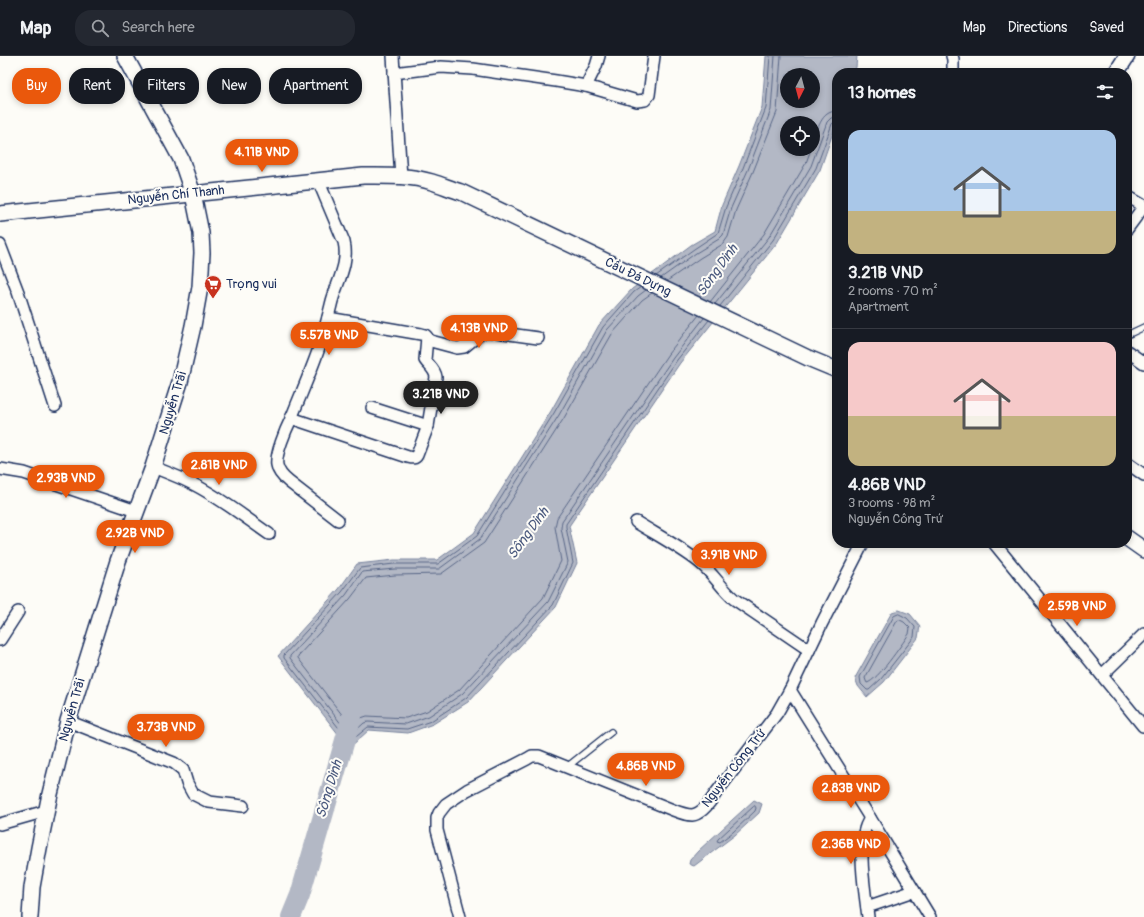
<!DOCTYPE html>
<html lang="en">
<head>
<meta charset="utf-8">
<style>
	body { margin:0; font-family:Pangolin,sans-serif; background:#242831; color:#f1f3f6; height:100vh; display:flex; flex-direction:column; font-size:15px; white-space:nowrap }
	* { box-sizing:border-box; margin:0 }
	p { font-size:13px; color:#9ea1a6 }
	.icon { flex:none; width:22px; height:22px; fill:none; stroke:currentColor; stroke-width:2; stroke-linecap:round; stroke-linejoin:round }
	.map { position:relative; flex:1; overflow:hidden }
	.side { position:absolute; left:832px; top:12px; width:300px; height:480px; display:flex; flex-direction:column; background:#171b24; border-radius:16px; box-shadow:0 2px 6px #0003 }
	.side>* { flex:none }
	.banner { position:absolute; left:12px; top:12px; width:380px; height:36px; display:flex; gap:8px }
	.needle { width:26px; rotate:186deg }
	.tools { position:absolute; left:780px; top:12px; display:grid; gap:8px }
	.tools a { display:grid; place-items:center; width:40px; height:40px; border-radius:50%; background:#171b24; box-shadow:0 2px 6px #0003; font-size:20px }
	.price { position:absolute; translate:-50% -34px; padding:0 9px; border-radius:14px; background:#ea580c; color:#fff; font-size:13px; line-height:26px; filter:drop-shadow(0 1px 2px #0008) }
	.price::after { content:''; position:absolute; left:50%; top:24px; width:12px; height:9px; margin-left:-6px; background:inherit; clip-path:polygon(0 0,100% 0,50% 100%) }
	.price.current { background:#222; color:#fff }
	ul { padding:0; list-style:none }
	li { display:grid; align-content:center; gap:8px; height:212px; padding:0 16px }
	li+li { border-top:1px solid #363941 }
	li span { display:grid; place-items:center; height:124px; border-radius:12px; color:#555 }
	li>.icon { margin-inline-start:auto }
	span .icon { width:72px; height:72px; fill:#fffc; stroke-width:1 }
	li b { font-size:17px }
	h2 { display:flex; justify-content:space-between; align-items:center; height:48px; padding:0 16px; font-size:17px }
	.pill { padding:0 14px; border-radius:16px; background:#171b24; box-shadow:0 2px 6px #0003; font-size:14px; line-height:36px }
	.pill.current { background:#ea580c; color:#fff }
	header { display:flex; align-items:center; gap:24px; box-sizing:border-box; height:56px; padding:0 20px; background:#171b24; border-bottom:1px solid #363941 }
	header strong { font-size:19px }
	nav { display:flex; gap:22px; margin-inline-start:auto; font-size:14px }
	.search { width:280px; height:36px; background:#242831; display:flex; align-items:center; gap:10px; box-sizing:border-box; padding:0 14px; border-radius:16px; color:#9ea1a6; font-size:15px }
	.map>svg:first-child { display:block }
	.water { fill:#b3b8c5; stroke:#76819c; fill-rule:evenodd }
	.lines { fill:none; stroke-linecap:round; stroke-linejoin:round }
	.shore { stroke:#586687; stroke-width:1 }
	.river { stroke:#b3b8c5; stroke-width:20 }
	.lane-casing { stroke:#1b2f5e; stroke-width:8 }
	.street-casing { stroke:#1b2f5e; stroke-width:14 }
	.secondary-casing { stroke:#1b2f5e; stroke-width:18 }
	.lane { stroke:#fdfcf7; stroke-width:5.5 }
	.street { stroke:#fdfcf7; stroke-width:11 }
	.secondary { stroke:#fdfcf7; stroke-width:15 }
	.labels { text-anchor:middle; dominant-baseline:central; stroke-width:4; stroke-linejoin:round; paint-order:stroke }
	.street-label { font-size:13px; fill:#1b2f5e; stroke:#fdfcf7 }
	.poi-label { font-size:13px; fill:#1b2f5e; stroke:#fdfcf7; text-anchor:start }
	.water-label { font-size:14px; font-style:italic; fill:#49587d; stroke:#fdfcf7 }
</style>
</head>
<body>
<header>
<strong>Map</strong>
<div class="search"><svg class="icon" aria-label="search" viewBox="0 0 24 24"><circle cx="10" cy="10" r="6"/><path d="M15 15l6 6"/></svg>Search here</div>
<nav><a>Map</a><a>Directions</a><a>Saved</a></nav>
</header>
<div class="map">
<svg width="1144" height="861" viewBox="0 0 1144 861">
	<rect width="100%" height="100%" fill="#fdfcf7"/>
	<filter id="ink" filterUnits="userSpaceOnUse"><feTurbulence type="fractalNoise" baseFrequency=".025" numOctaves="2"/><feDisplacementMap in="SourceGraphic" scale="8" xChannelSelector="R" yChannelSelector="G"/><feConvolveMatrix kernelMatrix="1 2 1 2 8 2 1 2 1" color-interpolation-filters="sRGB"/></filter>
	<g filter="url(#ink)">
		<g class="water">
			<path d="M 766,0 L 857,0 L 856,11 L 854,17 L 837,17 L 837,65 L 820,114 L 777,187 L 680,307 L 569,470 L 577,507 L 556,551 L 468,646 L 433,668 L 408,677 L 369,674 L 349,692 L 278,600 L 339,533 L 357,508 L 394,504 L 437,504 L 474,477 L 551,355 L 599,269 L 632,233 L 691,189 L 715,175 L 722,149 L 739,110 L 762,51 ZM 787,19 L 813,19 L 813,45 L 787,45 ZM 787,67 L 813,67 L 813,93 L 787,93 Z"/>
			<polygon points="899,554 910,558 920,570 918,582 884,626 867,641 858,630 855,622 892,556"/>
			<polygon points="754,744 762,748 759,757 735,779 694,810 689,808 690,804 698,795"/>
		</g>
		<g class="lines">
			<g class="shore">
				<path d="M 813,87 C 818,74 820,55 837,55"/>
				<polyline points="656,220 694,193 718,177 726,151 743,112 766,52 770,0"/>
				<polyline points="661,222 696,197 719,183 723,179 731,152 748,114 771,54 775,0"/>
				<polyline points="667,225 700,202 723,188 728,181 736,154 753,116 777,56 781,0"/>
				<polyline points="641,231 634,236 603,271 554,357 477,480 438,508 394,508 360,512 342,536 284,599 284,602 349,685 351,685 368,671 407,673 431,665 466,642 553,549 573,507 566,471 566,468 677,304 709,264"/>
				<polyline points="646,234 638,240 607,274 559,359 480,483 439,513 395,513 362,516 346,539 290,600 290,602 349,678 352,678 364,667 368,666 406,668 429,660 462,638 548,546 568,506 561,472 562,465 673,302 704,262"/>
				<polyline points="652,237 642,244 612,278 564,362 484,487 441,518 395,519 366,522 350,543 298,600 298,602 350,669 352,669 361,662 367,660 406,662 427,655 459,634 543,542 561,505 555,471 557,462 668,298 699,259"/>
				<polyline points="710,246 764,178 806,107 811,93"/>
				<polyline points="715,248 769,181 811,110 827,66 831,62 837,61"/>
				<polyline points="720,250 773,184 816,112 832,68 834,66 837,66"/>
				<polygon points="899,558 907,562 915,571 914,581 881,623 869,634 867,634 861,628 860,621 894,560"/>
				<path d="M 900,564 L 904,566 L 910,572 L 909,578 C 901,589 878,624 867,627 L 866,625 L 865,622 L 897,565 Z"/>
				<polygon points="755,750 756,752 755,755 733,776 720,786 717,785 718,783 753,751"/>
			</g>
			<polyline class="river" points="291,861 300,839 352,660"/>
			<g class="lane-casing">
				<g id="lane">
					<polyline points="1127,279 1144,271"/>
					<polyline points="567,711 611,676"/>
				</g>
			</g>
			<g class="street-casing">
				<g id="street">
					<polyline points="393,0 401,121"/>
					<polyline points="952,0 953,3 953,17"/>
					<polyline points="394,17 441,11 473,13 556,25 586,30 637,45 645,44 649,39 654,0"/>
					<polyline points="586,30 596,10 599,0"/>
					<path d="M 318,124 L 344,186 C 349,207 338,224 332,245 C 328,261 324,278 318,295 C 310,318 300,340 291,363 C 286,373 275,399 277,409 C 278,416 284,422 289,426 L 338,464"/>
					<polyline points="1127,140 1144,150 1127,173"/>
					<polyline points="0,189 18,236 55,350"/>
					<polyline points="427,284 457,292 464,291 480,278 488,275 538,282"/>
					<polyline points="1127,295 1144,307"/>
					<polyline points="372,352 428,370"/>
					<path d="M 291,362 L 408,401 C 412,402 415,403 417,399 L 428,370 L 436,321 C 435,313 429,310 425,304 L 427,281 L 425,279 L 421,278 L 328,262"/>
					<polyline points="1127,407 1144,419"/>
					<path d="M 153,411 C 166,416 179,421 191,427 C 218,440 243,460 269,478"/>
					<polyline points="0,413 24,417 136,455"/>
					<path d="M 636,466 C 657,479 680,491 699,506 C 713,517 721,532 734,543 L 809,594"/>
					<path d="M 994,487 C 1043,548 1094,609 1143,670"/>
					<polyline points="0,584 18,556"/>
					<polyline points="1102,619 1144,578"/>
					<polyline points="790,634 870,762 930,861"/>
					<polyline points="68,665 174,707 183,714 187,727 193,738 209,746 243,750"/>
					<polyline points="0,768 46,755"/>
					<polyline points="867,851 914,835"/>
					<path d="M 460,861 L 437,774 L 437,762 L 439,757 L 446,748 L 467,734 L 527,703 L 532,700 L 539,700 L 673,754 C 678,756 686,759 692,759 C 702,758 711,745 716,737 L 777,657 L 790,634 L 822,567 L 863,487"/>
					<path d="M 868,861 C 865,837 858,796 865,773 C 866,769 868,766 870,762"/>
				</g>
			</g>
			<g class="secondary-casing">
				<g id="secondary">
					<polyline points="1116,17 1127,0"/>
					<path d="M 0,158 L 363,120 C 385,120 409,119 432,126 C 442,129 451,133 461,136 L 808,302 L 837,314"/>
					<polyline points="1127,482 1144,494"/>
					<polyline points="30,861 32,831 39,792 50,738 68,665 118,505 153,411 171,354 180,326 193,270 200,231 202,197 201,177 193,138 181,103 125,0"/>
				</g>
			</g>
			<use href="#lane" class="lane"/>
			<use href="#street" class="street"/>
			<use href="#secondary" class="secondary"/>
		</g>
	</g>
	<defs>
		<g id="supermarket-pin" transform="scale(0.9)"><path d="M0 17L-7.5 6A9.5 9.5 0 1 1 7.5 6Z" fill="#c8321e" stroke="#fdfcf7"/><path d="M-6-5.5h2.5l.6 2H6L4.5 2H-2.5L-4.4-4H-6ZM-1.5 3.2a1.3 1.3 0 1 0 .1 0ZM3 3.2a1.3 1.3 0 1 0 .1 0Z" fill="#fff"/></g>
	</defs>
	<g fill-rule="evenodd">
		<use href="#supermarket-pin" x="213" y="228"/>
	</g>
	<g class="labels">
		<g class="street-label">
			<text transform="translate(176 139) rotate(-6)">Nguyễn Chí Thanh</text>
			<text transform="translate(638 221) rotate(26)">Cầu Đá Dựng</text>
			<text transform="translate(173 347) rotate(-73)">Nguyễn Trãi</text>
			<text transform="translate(72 654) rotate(-74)">Nguyễn Trãi</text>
			<text transform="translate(734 712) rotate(-52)">Nguyễn Công Trứ</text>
		</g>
		<g class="poi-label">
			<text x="226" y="228">Trọng vui</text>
		</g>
		<g class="water-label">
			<text transform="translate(717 214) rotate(-54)">Sông Dinh</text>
			<text transform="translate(528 477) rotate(-54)">Sông Dinh</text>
			<text transform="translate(329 733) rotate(-73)">Sông Dinh</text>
		</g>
	</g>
</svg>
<div class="tools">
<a><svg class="needle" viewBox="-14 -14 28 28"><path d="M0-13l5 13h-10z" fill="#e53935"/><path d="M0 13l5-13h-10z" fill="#9ea1a6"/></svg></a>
<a><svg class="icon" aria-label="locate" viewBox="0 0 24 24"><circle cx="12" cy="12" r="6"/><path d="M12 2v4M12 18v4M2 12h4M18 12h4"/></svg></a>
</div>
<b class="price" style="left:262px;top:117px">4.11B VND</b>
<b class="price" style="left:479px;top:293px">4.13B VND</b>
<b class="price" style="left:329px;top:300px">5.57B VND</b>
<b class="price current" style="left:441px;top:359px">3.21B VND</b>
<b class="price" style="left:219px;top:430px">2.81B VND</b>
<b class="price" style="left:66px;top:443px">2.93B VND</b>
<b class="price" style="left:135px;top:498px">2.92B VND</b>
<b class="price" style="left:729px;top:520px">3.91B VND</b>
<b class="price" style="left:1077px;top:571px">2.59B VND</b>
<b class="price" style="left:166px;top:692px">3.73B VND</b>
<b class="price" style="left:646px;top:731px">4.86B VND</b>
<b class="price" style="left:851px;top:753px">2.83B VND</b>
<b class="price" style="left:851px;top:809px">2.36B VND</b>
<div class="banner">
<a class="pill current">Buy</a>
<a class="pill">Rent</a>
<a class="pill">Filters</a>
<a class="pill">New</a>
<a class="pill">Apartment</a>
</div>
<section class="side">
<h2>13 homes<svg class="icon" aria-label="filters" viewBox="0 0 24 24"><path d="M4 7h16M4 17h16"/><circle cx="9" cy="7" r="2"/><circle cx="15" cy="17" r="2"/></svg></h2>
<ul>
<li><span style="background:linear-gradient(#a9c7e8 65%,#c2b280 0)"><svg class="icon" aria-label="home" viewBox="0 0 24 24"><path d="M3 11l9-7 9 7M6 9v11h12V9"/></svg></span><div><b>3.21B VND</b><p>2 rooms · 70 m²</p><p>Apartment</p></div></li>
<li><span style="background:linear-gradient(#f6c9c9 60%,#c2b280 0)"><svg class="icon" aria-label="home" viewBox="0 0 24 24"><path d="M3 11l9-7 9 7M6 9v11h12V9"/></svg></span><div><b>4.86B VND</b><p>3 rooms · 98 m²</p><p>Nguyễn Công Trứ</p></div></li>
</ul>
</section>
</div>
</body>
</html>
